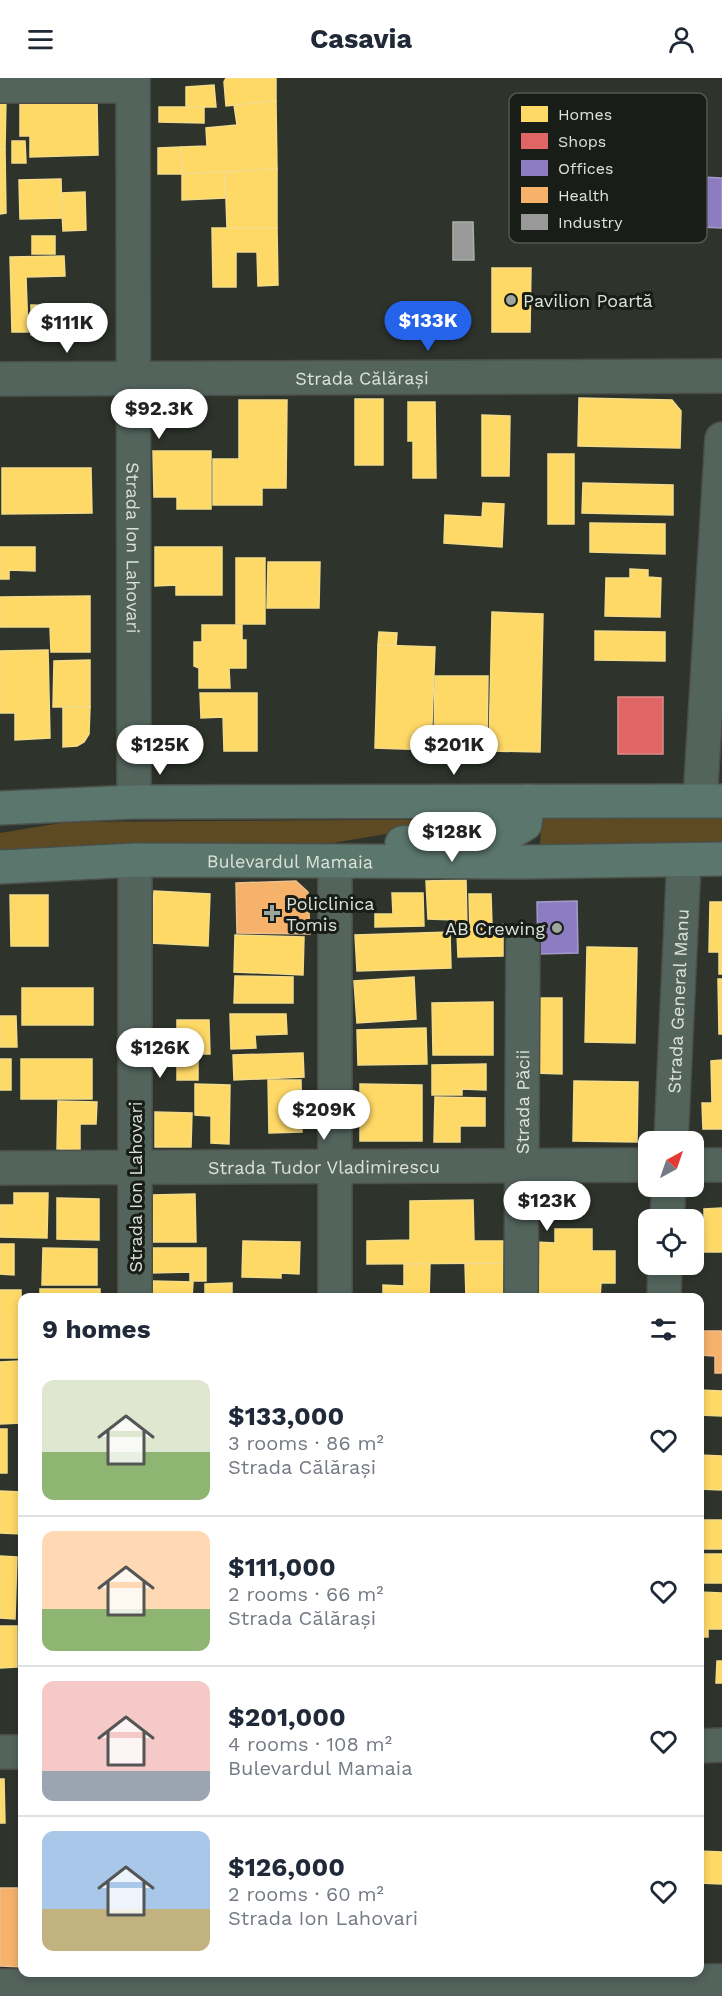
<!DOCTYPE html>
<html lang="en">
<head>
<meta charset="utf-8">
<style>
	body { margin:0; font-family:"Work Sans",sans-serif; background:#f2f2f3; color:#1f2937; height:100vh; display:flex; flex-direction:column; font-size:22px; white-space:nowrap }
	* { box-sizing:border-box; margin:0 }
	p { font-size:20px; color:#747a83 }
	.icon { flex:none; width:33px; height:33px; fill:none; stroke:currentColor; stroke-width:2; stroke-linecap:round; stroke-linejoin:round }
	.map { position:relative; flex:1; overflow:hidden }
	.details { position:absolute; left:18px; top:1215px; width:686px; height:684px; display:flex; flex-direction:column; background:#fff; border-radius:12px; box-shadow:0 3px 9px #0003 }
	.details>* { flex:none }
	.needle { width:39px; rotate:40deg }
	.tools { position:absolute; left:638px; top:1053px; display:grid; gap:12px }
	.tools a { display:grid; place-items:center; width:66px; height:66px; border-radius:12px; background:#fff; box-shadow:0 3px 9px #0003; font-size:30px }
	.price { position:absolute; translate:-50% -51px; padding:0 14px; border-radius:21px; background:#fff; color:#222; font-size:20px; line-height:39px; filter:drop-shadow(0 2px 3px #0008) }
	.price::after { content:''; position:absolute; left:50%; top:36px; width:18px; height:14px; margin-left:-9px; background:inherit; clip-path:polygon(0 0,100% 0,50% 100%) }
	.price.current { background:#2563eb; color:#fff }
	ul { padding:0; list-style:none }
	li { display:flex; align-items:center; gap:18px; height:150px; padding:0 24px }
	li+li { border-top:2px solid #e0e1e3 }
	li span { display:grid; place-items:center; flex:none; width:168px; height:120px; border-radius:12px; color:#555 }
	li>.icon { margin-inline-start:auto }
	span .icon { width:72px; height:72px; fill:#fffc; stroke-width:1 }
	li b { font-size:26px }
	h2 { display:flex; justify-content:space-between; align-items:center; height:72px; padding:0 24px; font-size:26px }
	header { display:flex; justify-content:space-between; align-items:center; height:78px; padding:0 24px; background:#fff; font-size:27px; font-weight:700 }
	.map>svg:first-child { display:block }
	.green { fill:#5e4a22 }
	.homes { fill:#ffd966; stroke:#f4dc88; stroke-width:1.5 }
	.shops { fill:#e06666; stroke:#de8b88; stroke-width:1.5 }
	.offices { fill:#8e7cc3; stroke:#a59bca; stroke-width:1.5 }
	.health { fill:#f6b26b; stroke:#eec08c; stroke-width:1.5 }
	.industry { fill:#999; stroke:#adafac; stroke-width:1.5 }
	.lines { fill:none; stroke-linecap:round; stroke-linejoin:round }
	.minor-casing { stroke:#4b4f49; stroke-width:36 }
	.major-casing { stroke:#4b4f49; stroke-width:36 }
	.minor { stroke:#53645d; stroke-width:33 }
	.major { stroke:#5b766c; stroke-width:33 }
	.poi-dot { fill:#9ea59c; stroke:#181d17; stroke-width:2 }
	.labels { text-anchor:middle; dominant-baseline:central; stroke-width:6; stroke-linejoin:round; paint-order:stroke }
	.poi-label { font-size:18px; fill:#dbe2d9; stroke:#181d17; text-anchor:start }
	.street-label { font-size:18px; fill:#dbe2d9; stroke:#181d17 }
	.key { fill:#181d17; stroke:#525851; stroke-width:1.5 }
	.key-label { font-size:16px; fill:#dbe2d9 }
</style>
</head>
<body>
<header><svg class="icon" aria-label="menu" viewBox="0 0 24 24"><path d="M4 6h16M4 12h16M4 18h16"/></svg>Casavia<svg class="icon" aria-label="person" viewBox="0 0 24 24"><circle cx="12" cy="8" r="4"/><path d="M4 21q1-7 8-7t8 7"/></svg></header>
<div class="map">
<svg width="722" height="1918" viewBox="0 0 722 1918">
	<rect width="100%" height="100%" fill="#2e342c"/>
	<g class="green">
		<polygon points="542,739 722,740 722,766 540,766"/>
		<polygon points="518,741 409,752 315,768 0,777 0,755 67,744"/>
	</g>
	<g class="homes">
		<polygon points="226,0 276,0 276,23 226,28 224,4"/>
		<polygon points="214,7 216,29 186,29 186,9"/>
		<polygon points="0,20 6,20 5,71 0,71"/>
		<polygon points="276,23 277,91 182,96 181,69 207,68 206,50 237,47 234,27"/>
		<polygon points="97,24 98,77 30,79 30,58 20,58 20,26"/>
		<polygon points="159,29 204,29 204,45 159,44"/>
		<polygon points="12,63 25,63 26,85 12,85"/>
		<polygon points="181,69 182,96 158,96 158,70"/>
		<polygon points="0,71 5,71 6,135 0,136"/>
		<polygon points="277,91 277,150 227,150 225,94"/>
		<polygon points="225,94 225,120 182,122 182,96"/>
		<polygon points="61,101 62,140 20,141 19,102"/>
		<polygon points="85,114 86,152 63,153 61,115"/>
		<polygon points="212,150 277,150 278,207 258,208 257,174 236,174 236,209 213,209"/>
		<rect x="32" y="158" width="23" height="18"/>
		<polygon points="64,178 65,198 26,199 28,254 12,254 10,179"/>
		<polygon points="492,190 531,190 530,254 492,254"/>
		<polygon points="31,227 81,228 81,258 31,257"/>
		<polygon points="579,320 672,322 681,333 680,370 578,368"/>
		<rect x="355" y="321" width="28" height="66"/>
		<polygon points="239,322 287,322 286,410 262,410 262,427 213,427 213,381 239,381"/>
		<polygon points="408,324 435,324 436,400 413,400 413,363 408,363"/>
		<polygon points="482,337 510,338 509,398 482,398"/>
		<polygon points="153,373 211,373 211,431 177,431 177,419 154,419"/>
		<rect x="548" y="376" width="26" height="70"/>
		<polygon points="2,390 91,390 92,435 2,436"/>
		<polygon points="583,405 673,407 673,437 582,435"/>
		<polygon points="483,425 504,426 502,469 444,465 445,437 482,439"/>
		<polygon points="590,445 665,446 665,476 590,474"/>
		<polygon points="0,469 35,469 35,493 9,492 9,501 0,501"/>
		<polygon points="155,469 222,469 222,517 176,517 176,507 155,508"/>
		<rect x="236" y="480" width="29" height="66"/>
		<polygon points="268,484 320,484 319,530 267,530"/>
		<polygon points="630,491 648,492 648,499 661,500 660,539 605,538 606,500 630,500"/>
		<polygon points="90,518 90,574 51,574 50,549 0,549 0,519"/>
		<polygon points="492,534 543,536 540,674 489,673"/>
		<polygon points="202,547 242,547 242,562 246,562 246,590 229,590 230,610 199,610 199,590 194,588 194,564 202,564"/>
		<polygon points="595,553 665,554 665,583 595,582"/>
		<polygon points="379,554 397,555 396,568 378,567"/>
		<polygon points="378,567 435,569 431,672 375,670"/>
		<polygon points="48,572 50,660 15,662 15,635 0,635 0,573"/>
		<polygon points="90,582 90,629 53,629 54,583"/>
		<polygon points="435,598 488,598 487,672 434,672"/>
		<polygon points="200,615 257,615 257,673 224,673 223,639 201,640"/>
		<polygon points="63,629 90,629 89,656 84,664 77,668 63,669"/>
		<polygon points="466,802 467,849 456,848 456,842 428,841 426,803"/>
		<polygon points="154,813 210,816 208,868 151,865"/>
		<polygon points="392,815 423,815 424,848 375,849 375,836 393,836"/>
		<polygon points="469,816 491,816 492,847 503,846 503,878 458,879 457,855 470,855"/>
		<polygon points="10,817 48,817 48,868 11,868"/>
		<polygon points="710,824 722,824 722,896 719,896 719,874 709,874"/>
		<polygon points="450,854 451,890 357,893 355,857"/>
		<polygon points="235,857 304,859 303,897 234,894"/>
		<polygon points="587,869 637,870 635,965 585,964"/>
		<polygon points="235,898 293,899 293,925 234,925"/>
		<polygon points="414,899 416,941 357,945 354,903"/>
		<polygon points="718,901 722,901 722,956 719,956"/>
		<rect x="22" y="910" width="71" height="37"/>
		<polygon points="534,920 562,920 562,996 534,995"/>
		<polygon points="493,924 493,977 433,977 432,925"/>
		<polygon points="230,936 286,936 287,956 255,957 256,970 231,971"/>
		<polygon points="0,938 16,938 17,969 0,969"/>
		<polygon points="177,942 209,942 210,976 198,976 198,1002 177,1002"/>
		<polygon points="426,950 427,986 358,987 357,952"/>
		<polygon points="303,975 304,999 234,1002 233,977"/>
		<rect x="0" y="981" width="11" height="31"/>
		<rect x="21" y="981" width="71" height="40"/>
		<polygon points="722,982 722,1051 703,1051 702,1025 712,1025 711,983"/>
		<polygon points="486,986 486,1012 462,1011 462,1017 432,1017 432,987"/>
		<polygon points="268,1002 301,1002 302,1054 269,1055"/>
		<polygon points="574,1003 638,1004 637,1064 573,1063"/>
		<polygon points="195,1006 230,1007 229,1066 211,1065 211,1038 195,1037"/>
		<polygon points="360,1006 422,1007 422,1063 360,1063"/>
		<polygon points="435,1019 485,1020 485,1048 460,1048 460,1064 434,1064"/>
		<polygon points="58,1023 97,1024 96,1046 80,1046 80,1072 57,1071"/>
		<polygon points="155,1034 192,1035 191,1069 155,1069"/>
		<polygon points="14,1115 48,1115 47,1160 0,1159 0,1127 14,1127"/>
		<polygon points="195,1116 196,1164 153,1164 152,1117"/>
		<polygon points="57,1120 99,1121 99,1162 57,1161"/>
		<polygon points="473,1122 474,1163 504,1163 505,1185 367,1186 367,1163 410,1162 410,1123"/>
		<polygon points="722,1130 722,1174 704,1174 704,1131"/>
		<polygon points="555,1151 592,1151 592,1173 615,1173 615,1205 601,1205 600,1220 535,1220 536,1164 555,1165"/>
		<polygon points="243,1163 300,1164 299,1196 281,1195 281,1200 242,1199"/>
		<polygon points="0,1166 14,1166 14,1197 0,1196"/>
		<polygon points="43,1170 97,1171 97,1207 42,1207"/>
		<polygon points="151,1170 206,1170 206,1203 190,1203 190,1194 151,1195"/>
		<polygon points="505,1185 505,1220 466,1220 465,1186"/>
		<polygon points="404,1186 430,1186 429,1220 383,1220 383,1207 404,1208"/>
		<polygon points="153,1203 193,1204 192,1220 152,1220"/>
		<polygon points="232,1205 232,1220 205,1220 205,1206"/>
		<rect x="40" y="1211" width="60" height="9"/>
		<polygon points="0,1212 21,1212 22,1280 0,1280"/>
		<polygon points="18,1283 21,1345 0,1346 0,1284"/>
		<polygon points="699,1312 722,1313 722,1338 699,1337"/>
		<rect x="0" y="1351" width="7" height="44"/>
		<polygon points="699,1377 722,1378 722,1412 699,1411"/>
		<polygon points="0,1413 22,1414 22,1456 0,1455"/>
		<rect x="699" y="1442" width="23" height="29"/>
		<rect x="699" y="1476" width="23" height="29"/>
		<polygon points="0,1478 17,1479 15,1541 0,1540"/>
		<polygon points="699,1514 722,1515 722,1551 708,1551 708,1559 699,1559"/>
		<polygon points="0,1548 17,1548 17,1589 0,1590"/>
		<polygon points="717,1583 722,1583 722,1605 716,1605"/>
		<rect x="699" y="1698" width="1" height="43"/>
		<polygon points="0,1701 4,1701 5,1745 0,1745"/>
		<rect x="20" y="1702" width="2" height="45"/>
		<polygon points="699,1773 722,1774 722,1806 699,1805"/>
		<polygon points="699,1818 703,1818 702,1873 699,1873"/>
	</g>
	<rect class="shops" x="618" y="619" width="45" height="57"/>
	<g class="offices">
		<polygon points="687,89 703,89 702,99 722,100 722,150 700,149 700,157 684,156 684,149 644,149 645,103 657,103 657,98 686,100"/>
		<polygon points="577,823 578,875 538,876 537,824"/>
	</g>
	<g class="health">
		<polygon points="296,803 308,814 310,856 237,855 236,805"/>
		<polygon points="699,1253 722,1253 722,1295 715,1295 715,1278 699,1277"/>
		<polygon points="0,1810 22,1810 22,1889 0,1888"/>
	</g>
	<polygon class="industry" points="453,144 473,144 474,182 453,182"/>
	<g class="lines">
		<g class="minor-casing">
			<g id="minor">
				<path id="s1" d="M 133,0 L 134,724"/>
				<polyline points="0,8 133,8"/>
				<path id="s2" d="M 0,301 L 722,298"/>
				<polyline points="700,723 722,361"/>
				<polyline points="135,782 135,1220"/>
				<polyline points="335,783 335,1220"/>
				<path id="s3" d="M 671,1064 L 684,782"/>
				<polyline points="693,1087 722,1087"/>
				<path id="s4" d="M 0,1090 L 648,1087"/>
				<polyline points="667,1142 669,1108"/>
				<path id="s5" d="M 521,1220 L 523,865"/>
				<polyline points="664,1220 665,1186"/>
				<polyline points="699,1668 722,1667"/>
				<polyline points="0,1674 22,1674"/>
				<polyline points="0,1908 722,1903"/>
			</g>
		</g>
		<g class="major-casing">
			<g id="major">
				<polyline points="0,730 134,724 722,723"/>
				<polyline points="402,765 513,753 525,746 528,723"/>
				<path id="s6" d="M 0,789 L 135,782 L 524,784 L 722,781"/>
			</g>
		</g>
		<use href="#minor" class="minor"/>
		<use href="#major" class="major"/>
	</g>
	<g class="poi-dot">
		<circle cx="511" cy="222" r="6"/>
		<path d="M269 826h6v6h6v6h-6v6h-6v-6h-6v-6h6z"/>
		<circle cx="557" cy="850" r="6"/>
	</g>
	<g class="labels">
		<g class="poi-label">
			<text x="523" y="222">Pavilion Poartă</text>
			<text x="286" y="825">Policlinica<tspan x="286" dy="21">Tomis</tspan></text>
			<text x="545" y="850" text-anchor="end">AB Crewing</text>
		</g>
		<g class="street-label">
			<text stroke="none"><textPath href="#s2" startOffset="362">Strada Călărași</textPath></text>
			<text stroke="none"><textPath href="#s1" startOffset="470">Strada Ion Lahovari</textPath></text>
			<text stroke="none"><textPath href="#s6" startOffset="290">Bulevardul Mamaia</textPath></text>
			<text stroke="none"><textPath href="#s3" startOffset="141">Strada General Manu</textPath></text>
			<text stroke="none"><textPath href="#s5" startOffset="196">Strada Păcii</textPath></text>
			<text stroke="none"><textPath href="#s4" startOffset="324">Strada Tudor Vladimirescu</textPath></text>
			<text transform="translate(135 1109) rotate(-90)">Strada Ion Lahovari</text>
		</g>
	</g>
	<rect x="509" y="15" width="198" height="150" rx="9" class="key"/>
	<rect x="521" y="28" width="27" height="16" fill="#ffd966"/>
	<rect x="521" y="55" width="27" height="16" fill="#e06666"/>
	<rect x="521" y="82" width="27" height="16" fill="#8e7cc3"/>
	<rect x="521" y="109" width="27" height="16" fill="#f6b26b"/>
	<rect x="521" y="136" width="27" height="16" fill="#999"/>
	<g class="key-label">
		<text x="558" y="42">Homes</text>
		<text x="558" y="69">Shops</text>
		<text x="558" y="96">Offices</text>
		<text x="558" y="123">Health</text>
		<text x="558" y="150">Industry</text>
	</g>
</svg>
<div class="tools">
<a><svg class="needle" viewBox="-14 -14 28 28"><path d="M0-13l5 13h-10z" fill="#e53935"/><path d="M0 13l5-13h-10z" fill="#747a83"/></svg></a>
<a><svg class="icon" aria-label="locate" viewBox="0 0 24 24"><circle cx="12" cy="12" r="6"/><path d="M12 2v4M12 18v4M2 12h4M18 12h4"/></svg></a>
</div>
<b class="price current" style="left:428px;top:274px">$133K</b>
<b class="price" style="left:67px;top:276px">$111K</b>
<b class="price" style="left:159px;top:362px">$92.3K</b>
<b class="price" style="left:160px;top:698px">$125K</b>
<b class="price" style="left:454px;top:698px">$201K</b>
<b class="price" style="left:452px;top:785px">$128K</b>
<b class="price" style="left:160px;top:1001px">$126K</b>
<b class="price" style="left:324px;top:1063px">$209K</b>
<b class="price" style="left:547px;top:1154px">$123K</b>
<section class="details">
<h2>9 homes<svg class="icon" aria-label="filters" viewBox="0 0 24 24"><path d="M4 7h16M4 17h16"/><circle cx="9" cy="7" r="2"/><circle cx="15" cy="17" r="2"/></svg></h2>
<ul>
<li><span style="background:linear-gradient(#dfe7d0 60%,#8fb573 0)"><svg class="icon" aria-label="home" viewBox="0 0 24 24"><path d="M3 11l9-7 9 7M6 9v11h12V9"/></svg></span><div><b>$133,000</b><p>3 rooms · 86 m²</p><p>Strada Călărași</p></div><svg class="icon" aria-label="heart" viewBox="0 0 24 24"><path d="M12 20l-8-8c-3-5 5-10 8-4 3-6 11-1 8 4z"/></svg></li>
<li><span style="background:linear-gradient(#ffd9b3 65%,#8fb573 0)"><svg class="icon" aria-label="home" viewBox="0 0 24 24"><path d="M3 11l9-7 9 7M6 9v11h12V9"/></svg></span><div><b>$111,000</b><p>2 rooms · 66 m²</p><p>Strada Călărași</p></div><svg class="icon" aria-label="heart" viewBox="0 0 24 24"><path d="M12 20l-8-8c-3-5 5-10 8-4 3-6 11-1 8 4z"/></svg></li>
<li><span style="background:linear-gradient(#f6c9c9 75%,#9aa5b1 0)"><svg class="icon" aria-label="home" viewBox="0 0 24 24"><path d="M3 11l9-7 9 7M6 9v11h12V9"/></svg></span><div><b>$201,000</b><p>4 rooms · 108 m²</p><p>Bulevardul Mamaia</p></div><svg class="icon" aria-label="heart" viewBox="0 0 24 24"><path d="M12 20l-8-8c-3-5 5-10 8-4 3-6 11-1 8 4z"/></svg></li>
<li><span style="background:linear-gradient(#a9c7e8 65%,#c2b280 0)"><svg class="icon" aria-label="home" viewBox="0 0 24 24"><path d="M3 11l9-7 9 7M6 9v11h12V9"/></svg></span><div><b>$126,000</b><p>2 rooms · 60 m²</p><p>Strada Ion Lahovari</p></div><svg class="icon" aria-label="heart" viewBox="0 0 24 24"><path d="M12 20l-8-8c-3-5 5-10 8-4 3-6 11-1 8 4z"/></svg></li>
</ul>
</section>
</div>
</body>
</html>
